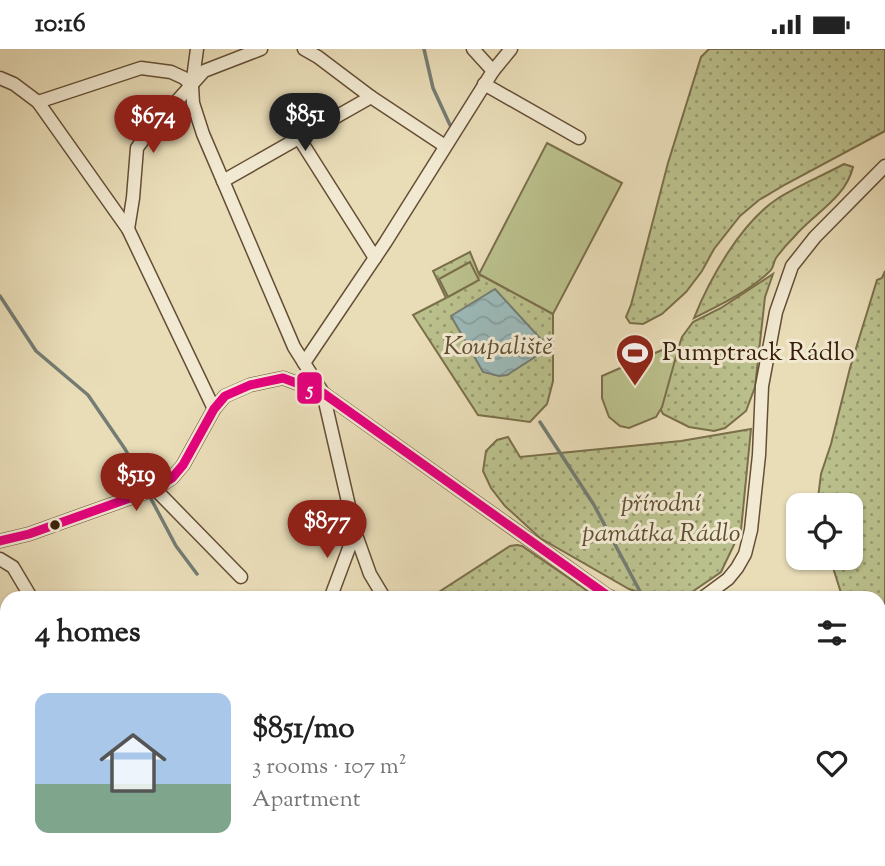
<!DOCTYPE html>
<html lang="en">
<head>
<meta charset="utf-8">
<style>
	body { margin:0; font-family:"Sorts Mill Goudy",serif; background:#f2f2f2; color:#222; height:100vh; display:flex; flex-direction:column; font-size:26px; white-space:nowrap }
	* { box-sizing:border-box; margin:0 }
	p { font-size:23px; color:#767676 }
	.icon { flex:none; width:38px; height:38px; fill:none; stroke:currentColor; stroke-width:2; stroke-linecap:round; stroke-linejoin:round }
	.map { position:relative; flex:1; overflow:hidden }
	.details { position:absolute; left:0px; top:542px; width:886px; height:275px; display:flex; flex-direction:column; background:#fff; border-radius:21px 21px 0 0; box-shadow:0 2px 5px #0004 }
	.details>* { flex:none }
	.controls { position:absolute; left:786px; top:444px; display:grid; gap:14px }
	.controls a { display:grid; place-items:center; width:77px; height:77px; border-radius:14px; background:#fff; box-shadow:0 2px 5px #0004; font-size:35px }
	.price { position:absolute; translate:-50% -60px; padding:0 16px; border-radius:24px; background:#8f2418; color:#fff; font-size:23px; line-height:46px; filter:drop-shadow(0 2px 4px #0008) }
	.price::after { content:''; position:absolute; left:50%; top:42px; width:21px; height:16px; margin-left:-10px; background:inherit; clip-path:polygon(0 0,100% 0,50% 100%) }
	.price.on { background:#222; color:#fff }
	ul { padding:0; list-style:none }
	li { display:flex; align-items:center; gap:21px; height:175px; padding:0 35px }
	li span { display:grid; place-items:center; flex:none; width:196px; height:140px; border-radius:14px; color:#555 }
	li>.icon { margin-inline-start:auto }
	span .icon { width:84px; height:84px; fill:#fffc; stroke-width:1 }
	li b { font-size:30px }
	h2 { display:flex; justify-content:space-between; align-items:center; height:84px; padding:0 35px; font-size:30px }
	.status { display:flex; justify-content:space-between; align-items:center; height:49px; padding:0 35px; background:#fff; direction:ltr }
	.status svg { height:19px; fill:currentColor }
	.map>svg:first-child { display:block }
	.green { fill:url(#green-dots); stroke:#7a6f4b; stroke-width:2 }
	.forest { fill:url(#forest-firs); stroke:#7a6f4b; stroke-width:2 }
	.pitch { fill:#bac08c; stroke:#7a6f4b; stroke-width:2 }
	.water { fill:url(#water-waves); stroke:#747c73; stroke-width:2 }
	.lines { fill:none; stroke-linecap:round; stroke-linejoin:round }
	.stream { stroke:#747c73; stroke-width:3.5 }
	.minor-casing { stroke:#654e36; stroke-width:15 }
	.minor { stroke:#f1e9d1; stroke-width:12 }
	.bus-1-casing { stroke:#f1e9d1; stroke-width:14 }
	.bus-1 { stroke:#e5007d; stroke-width:9 }
	.bus-dot { fill:#391e0a; stroke:#f1e9d1; stroke-width:2.5 }
	.labels { text-anchor:middle; dominant-baseline:central; stroke-width:6; stroke-linejoin:round; paint-order:stroke }
	.park-label { font-size:26px; font-style:italic; fill:#604f31; stroke:#f1e9d1 }
	.poi-label { font-size:26px; fill:#391e0a; stroke:#f1e9d1; text-anchor:start }
	.line-badge { stroke:#f1e9d1; stroke-width:2.5 }
	.badge-label { font-size:19px; text-anchor:middle; font-weight:bold; fill:#fff }
</style>
</head>
<body>
<div class="status"><b>10:16</b><svg viewBox="0 0 49 12"><path d="M0 12V9h3v3zM5 12V6h3v6zM10 12V3h3v9zM15 12V0h3v12zM26 1h20v11H26zM47 4h2v5h-2z"/></svg></div>
<div class="map">
<svg width="885" height="817" viewBox="0 0 885 817">
	<defs>
		<pattern id="green-dots" width="8" height="8" patternUnits="userSpaceOnUse" patternTransform="scale(1.75)"><rect width="8" height="8" fill="#bac08c"/><path d="M2 2h.1M6 6h.1" fill="none" stroke="#989b71" stroke-width="1.8" stroke-linecap="round"/></pattern>
		<pattern id="forest-firs" width="22" height="20" patternUnits="userSpaceOnUse" patternTransform="scale(1.75)"><rect width="22" height="20" fill="#bac08c"/><path d="M5 1l3.5 6h-7zM16 11l3.5 6h-7z" fill="#989b71"/></pattern>
		<pattern id="water-waves" width="16" height="10" patternUnits="userSpaceOnUse" patternTransform="scale(1.75)"><rect width="16" height="10" fill="#9cbab9"/><path d="M0 5q4-4 8 0t8 0" fill="none" stroke="#879f9e"/></pattern>
	</defs>
	<rect width="100%" height="100%" fill="#e9ddb8"/>
	<filter id="stains"><feTurbulence type="fractalNoise" baseFrequency=".00286" numOctaves="4"/><feColorMatrix values="0 0 0 0 .2 0 0 0 0 .09 0 0 0 0 .02 0 0 0 .5 -.17"/></filter>
	<radialGradient id="worn" r=".72"><stop offset=".6" stop-color="#630" stop-opacity="0"/><stop offset="1" stop-color="#630" stop-opacity=".3"/></radialGradient>
	<g class="green">
		<polygon points="709,0 885,0 885,82 786,135 759,151 740,167 714,200 702,222 686,243 662,265 643,275 630,274 626,268 631,256 668,114 701,8"/>
		<path d="M 844,115 L 853,118 C 846,149 813,165 794,188 C 788,194 781,202 776,209 C 773,214 774,219 769,223 C 748,243 720,256 694,269 C 710,229 741,174 777,150 C 797,137 822,127 844,115 Z"/>
		<polygon points="470,203 479,225 553,265 553,332 547,355 530,373 478,366 413,266 446,249 433,222"/>
		<polygon points="885,222 885,573 879,574 878,550 798,549 841,544 830,509 850,509 850,457 817,457 821,425 831,395 850,319 877,231 882,229"/>
		<polygon points="773,225 765,248 755,338 746,362 725,379 714,382 689,378 663,365 659,357 682,288 693,273 721,259"/>
		<polygon points="751,380 741,481 721,523 689,545 653,548 629,540 540,489 505,457 491,439 483,422 486,402 497,391 508,388 520,408 681,392"/>
		<polygon points="517,496 522,497 592,545 588,550 428,550 510,497"/>
	</g>
	<polygon class="forest" points="885,575 885,817 707,817 701,810 878,810 878,577"/>
	<g class="pitch">
		<polygon points="547,94 622,134 553,265 479,225"/>
		<polygon points="470,213 479,231 448,248 439,230"/>
		<polygon points="676,295 679,297 662,358 656,368 629,379 620,377 609,368 602,349 602,327"/>
	</g>
	<polygon class="water" points="495,240 549,299 507,326 499,327 483,323 451,267"/>
	<g class="lines">
		<g class="stream">
			<polyline points="424,0 433,39 450,76"/>
			<polyline points="0,247 36,302 88,346 125,400 146,439"/>
			<polyline points="540,373 594,456 644,550"/>
			<polyline points="149,446 176,497 197,525"/>
			<polyline points="874,810 880,817"/>
		</g>
		<g class="minor-casing">
			<g id="minor">
				<polyline points="197,0 192,37 193,54 203,85 294,298 323,344 355,483 370,525 385,550"/>
				<polyline points="304,0 318,8 371,48 445,97"/>
				<polyline points="473,0 493,22"/>
				<polyline points="0,29 14,35 38,53 128,180 214,360"/>
				<polyline points="484,35 579,89"/>
				<polyline points="38,53 141,19 171,23 184,29 192,37"/>
				<polyline points="299,89 375,209"/>
				<polyline points="223,132 371,48"/>
				<polyline points="128,180 133,149 137,99 148,84 204,22 261,0"/>
				<polyline points="304,314 385,194 493,22 511,0"/>
				<polyline points="155,440 241,528"/>
				<polyline points="0,492 29,485 155,440 172,429 183,416 214,360 225,347 250,336 283,329 323,344 608,547 615,550"/>
				<polyline points="0,510 13,518 32,550"/>
				<polyline points="330,550 355,483"/>
				<polyline points="701,550 728,530 737,519 745,505 751,481 759,406 762,337 776,263 792,217 815,188 885,117"/>
				<polyline points="0,740 7,741"/>
				<polyline points="174,810 178,817"/>
				<polyline points="308,810 312,817"/>
				<polyline points="627,810 631,817"/>
				<polyline points="393,817 395,814 395,810"/>
			</g>
		</g>
		<use href="#minor" class="minor"/>
		<g class="bus-1-casing">
			<polyline id="bus-1" points="0,492 29,485 155,440 172,429 183,416 214,360 225,347 250,336 283,329 323,344 608,547 615,550"/>
		</g>
		<use href="#bus-1" class="bus-1"/>
	</g>
	<defs>
		<g id="stadium-pin" transform="scale(2.0125)"><path d="M0 17L-7.5 6A9.5 9.5 0 1 1 7.5 6Z" fill="#8f2418" stroke="#f1e9d1"/><path d="M0-5a6.5 5 0 1 0 0 10a6.5 5 0 1 0 0-10ZM-3.5-1.8h7v3.6h-7Z" fill="#fff"/></g>
	</defs>
	<g fill-rule="evenodd">
		<use href="#stadium-pin" x="635" y="304"/>
	</g>
	<circle class="bus-dot" cx="55" cy="476" r="6"/>
	<g class="labels">
		<g class="park-label">
			<text x="498" y="298">Koupaliště</text>
			<text x="661" y="455">přírodní<tspan x="661" dy="30">památka Rádlo</tspan></text>
		</g>
		<g class="poi-label">
			<text x="662" y="304">Pumptrack Rádlo</text>
		</g>
	</g>
	<rect class="line-badge" x="296" y="322" width="27" height="34" rx="7" fill="#e5007d"/>
	<g class="badge-label">
		<text x="310" y="346">5</text>
	</g>
	<rect width="100%" height="100%" filter="url(#stains)"/>
	<rect width="100%" height="100%" fill="url(#worn)"/>
</svg>
<div class="controls">
<a><svg class="icon" aria-label="locate" viewBox="0 0 24 24"><circle cx="12" cy="12" r="6"/><path d="M12 2v4M12 18v4M2 12h4M18 12h4"/></svg></a>
</div>
<b class="price on" style="left:305px;top:104px">$851</b>
<b class="price" style="left:153px;top:106px">$674</b>
<b class="price" style="left:136px;top:464px">$519</b>
<b class="price" style="left:327px;top:511px">$877</b>
<section class="details">
<h2>4 homes<svg class="icon" aria-label="filters" viewBox="0 0 24 24"><path d="M4 7h16M4 17h16"/><circle cx="9" cy="7" r="2"/><circle cx="15" cy="17" r="2"/></svg></h2>
<ul>
<li><span style="background:linear-gradient(#a9c7e8 65%,#7fa58c 0)"><svg class="icon" aria-label="home" viewBox="0 0 24 24"><path d="M3 11l9-7 9 7M6 9v11h12V9"/></svg></span><div><b>$851/mo</b><p>3 rooms · 107 m²</p><p>Apartment</p></div><svg class="icon" aria-label="heart" viewBox="0 0 24 24"><path d="M12 20l-8-8c-3-5 5-10 8-4 3-6 11-1 8 4z"/></svg></li>
</ul>
</section>
</div>
</body>
</html>
